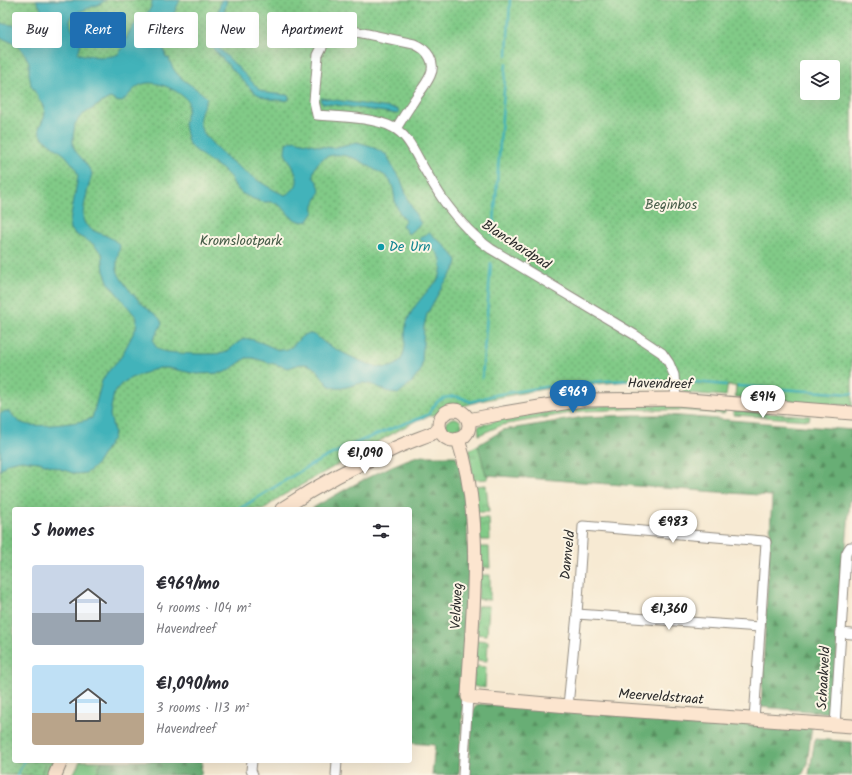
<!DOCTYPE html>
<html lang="en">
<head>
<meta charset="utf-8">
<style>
	body { margin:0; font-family:Kalam,sans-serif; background:#f7f7f7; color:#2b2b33; height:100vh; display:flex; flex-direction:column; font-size:15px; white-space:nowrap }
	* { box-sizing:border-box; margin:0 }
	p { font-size:13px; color:#7c7c81 }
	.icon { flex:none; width:22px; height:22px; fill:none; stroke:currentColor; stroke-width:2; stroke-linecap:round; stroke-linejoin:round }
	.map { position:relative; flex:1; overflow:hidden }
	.drawer { position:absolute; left:12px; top:507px; width:400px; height:256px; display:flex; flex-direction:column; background:#fff; border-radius:4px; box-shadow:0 4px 16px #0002 }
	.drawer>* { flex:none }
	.banner { position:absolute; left:12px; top:12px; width:400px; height:36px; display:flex; gap:8px }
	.tools { position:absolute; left:800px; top:60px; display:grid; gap:8px }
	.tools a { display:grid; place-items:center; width:40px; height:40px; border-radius:4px; background:#fff; box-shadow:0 4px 16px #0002; font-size:20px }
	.price { position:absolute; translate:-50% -34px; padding:0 9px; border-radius:14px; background:#fff; color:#222; font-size:13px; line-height:26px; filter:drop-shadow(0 1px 2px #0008) }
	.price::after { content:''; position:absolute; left:50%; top:24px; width:12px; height:9px; margin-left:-6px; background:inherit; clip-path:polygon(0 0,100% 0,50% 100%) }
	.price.selected { background:#1f6fb2; color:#fff }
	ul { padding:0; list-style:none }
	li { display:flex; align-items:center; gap:12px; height:100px; padding:0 20px }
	li span { display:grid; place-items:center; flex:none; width:112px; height:80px; border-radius:4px; color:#555 }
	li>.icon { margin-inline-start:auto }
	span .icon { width:48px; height:48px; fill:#fffc; stroke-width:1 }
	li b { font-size:17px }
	h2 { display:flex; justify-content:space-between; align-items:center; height:48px; padding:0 20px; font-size:17px }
	.pill { padding:0 14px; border-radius:4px; background:#fff; box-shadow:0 4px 16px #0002; font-size:14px; line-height:36px }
	.pill.selected { background:#1f6fb2; color:#fff }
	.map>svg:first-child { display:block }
	.grass { fill:url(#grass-tufts); stroke:#567a59 }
	.forest { fill:url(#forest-firs); stroke:#4a6c50 }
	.park { fill:url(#park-dots); stroke:#567a59; fill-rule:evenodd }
	.water { fill:#42b3ba; stroke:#366f72 }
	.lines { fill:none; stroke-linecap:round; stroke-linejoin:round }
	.stream { stroke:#42b3ba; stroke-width:2.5 }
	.street-casing { stroke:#918a7f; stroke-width:11 }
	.secondary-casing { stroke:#918a7f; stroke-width:15 }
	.street { stroke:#fff; stroke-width:9 }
	.secondary { stroke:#fce5cf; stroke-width:13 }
	.culture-dot { fill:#0f9aa8; stroke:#fcf5e5; stroke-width:1.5 }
	.labels { text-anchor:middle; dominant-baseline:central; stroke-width:4; stroke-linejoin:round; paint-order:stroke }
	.park-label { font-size:14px; fill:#455b47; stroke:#fcf5e5 }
	.street-label { font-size:14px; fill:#2b2b2b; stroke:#fcf5e5 }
	.culture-label { font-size:14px; fill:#0d838f; stroke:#fcf5e5; text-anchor:start }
</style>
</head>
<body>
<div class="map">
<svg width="852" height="775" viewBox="0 0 852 775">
	<defs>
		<pattern id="grass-tufts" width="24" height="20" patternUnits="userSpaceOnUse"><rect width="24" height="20" fill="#81ca87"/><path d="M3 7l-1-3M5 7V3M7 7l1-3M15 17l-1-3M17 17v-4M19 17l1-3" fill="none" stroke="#6aa46f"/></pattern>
		<pattern id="forest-firs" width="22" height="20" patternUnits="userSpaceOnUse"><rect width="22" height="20" fill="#68ae74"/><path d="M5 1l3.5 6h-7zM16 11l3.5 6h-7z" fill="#568e5f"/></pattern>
		<pattern id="park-dots" width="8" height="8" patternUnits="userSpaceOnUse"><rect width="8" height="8" fill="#81ca87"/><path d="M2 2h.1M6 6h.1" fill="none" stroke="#6aa46f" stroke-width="1.8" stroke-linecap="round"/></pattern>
	</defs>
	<rect width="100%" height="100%" fill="#fcf5e5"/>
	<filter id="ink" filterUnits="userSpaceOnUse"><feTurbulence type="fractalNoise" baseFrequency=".025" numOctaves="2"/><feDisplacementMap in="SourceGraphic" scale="8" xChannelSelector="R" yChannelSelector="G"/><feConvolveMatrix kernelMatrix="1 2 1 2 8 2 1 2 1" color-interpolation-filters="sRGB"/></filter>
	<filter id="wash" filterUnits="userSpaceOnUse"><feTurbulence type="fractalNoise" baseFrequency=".012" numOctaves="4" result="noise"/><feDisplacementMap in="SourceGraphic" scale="16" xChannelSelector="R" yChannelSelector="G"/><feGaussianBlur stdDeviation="0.9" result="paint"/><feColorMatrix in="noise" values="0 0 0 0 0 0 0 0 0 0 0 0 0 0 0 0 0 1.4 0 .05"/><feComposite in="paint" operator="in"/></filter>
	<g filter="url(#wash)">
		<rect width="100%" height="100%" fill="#f7ead3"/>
		<g class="grass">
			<polygon points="672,361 728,383 726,396 686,393 680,387"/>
			<polygon points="736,386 852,395 852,406 735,397"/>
			<polygon points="611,405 675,405 725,411 725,413 723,414 681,410 656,410 633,409 582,411 502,425 479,435 478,426 501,419 582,407"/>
			<polygon points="733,411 810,416 809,420 734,415 733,413"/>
			<circle cx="454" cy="426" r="8"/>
			<polygon points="478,445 488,479 473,480 469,450"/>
			<polygon points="486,485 489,512 477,512 474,486"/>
			<polygon points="478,518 489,518 490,540 479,540"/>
			<polygon points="479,547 489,547 490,568 479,567"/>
			<polygon points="479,575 490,575 490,600 478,599"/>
			<polygon points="477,606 489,606 487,635 476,634"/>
			<polygon points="476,640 488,641 487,661 475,660"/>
			<polygon points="474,666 486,667 485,688 473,686"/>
			<polygon points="14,761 57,761 51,775 5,775"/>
			<polygon points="80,761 102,761 96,775 73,775"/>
		</g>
		<g class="forest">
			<polygon points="635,415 669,415 852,430 852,500 850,500 832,713 761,707 772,496 486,475 478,445 503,430 584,417"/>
			<path d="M 417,456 L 456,456 L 460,467 L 467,502 L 469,601 L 459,775 L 432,775 L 435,745 L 410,743 L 410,509 L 311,509 C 346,489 380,469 417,456 Z"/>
			<polygon points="479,704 812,726 807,765 802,775 468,775 473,713 475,706"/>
			<polygon points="815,739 852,742 852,775 809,775"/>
			<polygon points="102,761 202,761 201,775 96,775"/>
		</g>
		<path class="park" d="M 0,0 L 852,0 L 852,395 L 666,381 L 630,381 L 543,389 L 480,401 L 417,420 L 280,497 L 264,509 L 14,509 L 14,761 L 46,761 L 41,775 L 0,775 ZM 807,67 L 833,67 L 833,93 L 807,93 Z"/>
		<g class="water">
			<path d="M 36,0 L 106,0 L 100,4 L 76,13 L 72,16 L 70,21 L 71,27 L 81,44 L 78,53 L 87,56 L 90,55 C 96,58 113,57 118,54 C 124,49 126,36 131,29 C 138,19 153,13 152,0 L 180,0 L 168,27 L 166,27 L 163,46 L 166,58 L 169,58 C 175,81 193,83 207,98 C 203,107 198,116 200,125 C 207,148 263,187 285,195 C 303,186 298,175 289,160 C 288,158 285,155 285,152 C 285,149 286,145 286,143 L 294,140 L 319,146 L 332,148 L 357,142 L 371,146 L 387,155 L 394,170 L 401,180 L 409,202 L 421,224 L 408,234 L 402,225 L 405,221 C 402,216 398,211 396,205 C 394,198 394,186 390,181 C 387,176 379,172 375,170 C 367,165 359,159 350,157 C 333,151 314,157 313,177 C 329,194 311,198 314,212 L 308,221 L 303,222 L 296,220 L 290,216 L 285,210 L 279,205 L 272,202 L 262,202 L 251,198 L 241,193 L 235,186 L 230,177 L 222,169 L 205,158 L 189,145 L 185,130 L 184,124 L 188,108 L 188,101 C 178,90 155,78 140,85 C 132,89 129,97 121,102 L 116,101 L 110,98 L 106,100 L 81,116 L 75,124 L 73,137 L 73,146 L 76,152 L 84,161 L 92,173 C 90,183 80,214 84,222 C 87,228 94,231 99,233 C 107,236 115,239 120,246 C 119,253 116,260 117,268 C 117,278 139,302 148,309 C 154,314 160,316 162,324 L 153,340 C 154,344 156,348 160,350 C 166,354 216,355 224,353 C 231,350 236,342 244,339 C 251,337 269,346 276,349 C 296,355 297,332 310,334 C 316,334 322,342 328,345 C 341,352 376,371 390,367 C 411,362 402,336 407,322 C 411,309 421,299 429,289 C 432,286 437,282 439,278 C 442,271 443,260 438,254 C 433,248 425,243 419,239 L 429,232 L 446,247 L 457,260 L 456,265 L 453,272 L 443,285 L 427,314 L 424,326 L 422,363 L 420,372 L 412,382 L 398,394 C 385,393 376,383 363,383 C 352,384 340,392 330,386 C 326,384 325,380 322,377 C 318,370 311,364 303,364 C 297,364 293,367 288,368 L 253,358 L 246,358 L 242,361 L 228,371 L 222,373 L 197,374 L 168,368 L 159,368 L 150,371 L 131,378 L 121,384 L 114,393 L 111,408 L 110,415 L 114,432 L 113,438 L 96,465 L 91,470 L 86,473 L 76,474 L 39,462 L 21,460 L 7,463 L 0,471 L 0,414 L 5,411 C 13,412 12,416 17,420 C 18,421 23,424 25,424 C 35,428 83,423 92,418 L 102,381 L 106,374 L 121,357 L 136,328 L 137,318 L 109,284 L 104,271 L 102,253 L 93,244 L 75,234 L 71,229 L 70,222 L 78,176 L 75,167 L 65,155 L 49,143 L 43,138 L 40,133 L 39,128 L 44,118 L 45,112 L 43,106 L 31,85 L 29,74 L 29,62 L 23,51 L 13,43 L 0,37 L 0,23 C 10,26 41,28 41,12 C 41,7 38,4 36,0 Z"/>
			<path d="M 221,0 L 227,0 L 218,38 L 218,44 L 219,48 L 260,90 L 267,93 L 286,95 L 289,96 L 289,100 C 275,101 262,99 252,90 L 214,50 C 210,37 218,14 221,0 Z"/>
			<polygon points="321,98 397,109 399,112 398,114 323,103 320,101"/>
		</g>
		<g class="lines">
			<g class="stream">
				<polyline points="507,55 510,0"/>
				<polyline points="493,236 506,64"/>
				<polyline points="482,378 491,263"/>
				<polyline points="685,381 726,385"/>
				<polyline points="738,386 852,394"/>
				<path d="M 239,509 C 259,497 279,484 299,472 C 339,448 384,431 428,415 L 431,410 L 437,402 L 444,398 L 454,396 L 462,398 L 471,402 L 494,395 L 545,387 L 605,381 L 660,380"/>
				<polyline points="17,775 24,761"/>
			</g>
		</g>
	</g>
	<g filter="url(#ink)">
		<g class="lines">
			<g class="street-casing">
				<g id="street">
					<path d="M 396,129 C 401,120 407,111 413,102 C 418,94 426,85 430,76 C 437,62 427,49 414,44 L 353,31 L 342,32 L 332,37 L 323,45 L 318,55 L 314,101 L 316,110 L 317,115 C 338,117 373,117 392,127 C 407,134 414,151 422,165 C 429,177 436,189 444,201 C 458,220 472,236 491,249 L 635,335 L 662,353 L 669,363 L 674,375 L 676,399"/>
					<polyline points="577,614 760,627"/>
					<polyline points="841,633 852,634"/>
					<polyline points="568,706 577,614 583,526 764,541 766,542 754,719"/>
					<polyline points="835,725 846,554 848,550 850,547 852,547"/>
					<polyline points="252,761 251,770 253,775"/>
					<polyline points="336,775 337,761"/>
					<polyline points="463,775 468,697"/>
				</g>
			</g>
			<g class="secondary-casing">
				<g id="secondary">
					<circle cx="454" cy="425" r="15"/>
					<polyline points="468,420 504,413 581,400 676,399 852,413"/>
					<path d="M 458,439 C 485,522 472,612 468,697 L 568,706 L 852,726"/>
					<path d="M 282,509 C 317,486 353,466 391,450 C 407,442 424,437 440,430"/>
					<polyline points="55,775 61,761"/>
				</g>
			</g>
			<use href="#street" class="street"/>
			<use href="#secondary" class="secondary"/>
		</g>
	</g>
	<circle class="culture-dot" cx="381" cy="247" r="4"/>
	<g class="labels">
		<g class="park-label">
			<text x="671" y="205">Beginbos</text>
			<text x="241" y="241">Kromslootpark</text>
		</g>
		<g class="street-label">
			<text transform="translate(516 245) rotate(33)">Blanchardpad</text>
			<text transform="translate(660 384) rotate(1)">Havendreef</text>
			<text transform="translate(568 555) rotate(-84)">Damveld</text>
			<text transform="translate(457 606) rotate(-87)">Veldweg</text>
			<text transform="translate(824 678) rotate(-87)">Schaakveld</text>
			<text transform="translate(661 697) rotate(4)">Meerveldstraat</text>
		</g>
		<g class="culture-label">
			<text x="389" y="247">De Urn</text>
		</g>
	</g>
</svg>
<div class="tools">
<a><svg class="icon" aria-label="layers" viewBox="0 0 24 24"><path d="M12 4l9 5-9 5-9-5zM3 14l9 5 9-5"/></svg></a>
</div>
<b class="price selected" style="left:573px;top:414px">€969</b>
<b class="price" style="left:763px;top:419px">€914</b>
<b class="price" style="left:365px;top:475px">€1,090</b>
<b class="price" style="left:673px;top:544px">€983</b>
<b class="price" style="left:669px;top:631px">€1,360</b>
<div class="banner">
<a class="pill">Buy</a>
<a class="pill selected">Rent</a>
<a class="pill">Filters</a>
<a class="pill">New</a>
<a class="pill">Apartment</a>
</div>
<section class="drawer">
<h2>5 homes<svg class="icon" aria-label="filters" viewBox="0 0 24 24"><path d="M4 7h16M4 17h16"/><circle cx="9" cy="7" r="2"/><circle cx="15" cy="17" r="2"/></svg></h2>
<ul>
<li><span style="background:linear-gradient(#c9d6e8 60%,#9aa5b1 0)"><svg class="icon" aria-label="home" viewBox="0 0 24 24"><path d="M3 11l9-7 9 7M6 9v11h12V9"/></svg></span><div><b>€969/mo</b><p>4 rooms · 104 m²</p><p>Havendreef</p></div></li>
<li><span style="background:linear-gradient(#bfe0f5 60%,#b9a48a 0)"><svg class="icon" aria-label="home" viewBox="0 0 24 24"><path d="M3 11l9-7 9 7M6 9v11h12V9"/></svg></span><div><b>€1,090/mo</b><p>3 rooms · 113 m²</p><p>Havendreef</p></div></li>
</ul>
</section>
</div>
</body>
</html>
